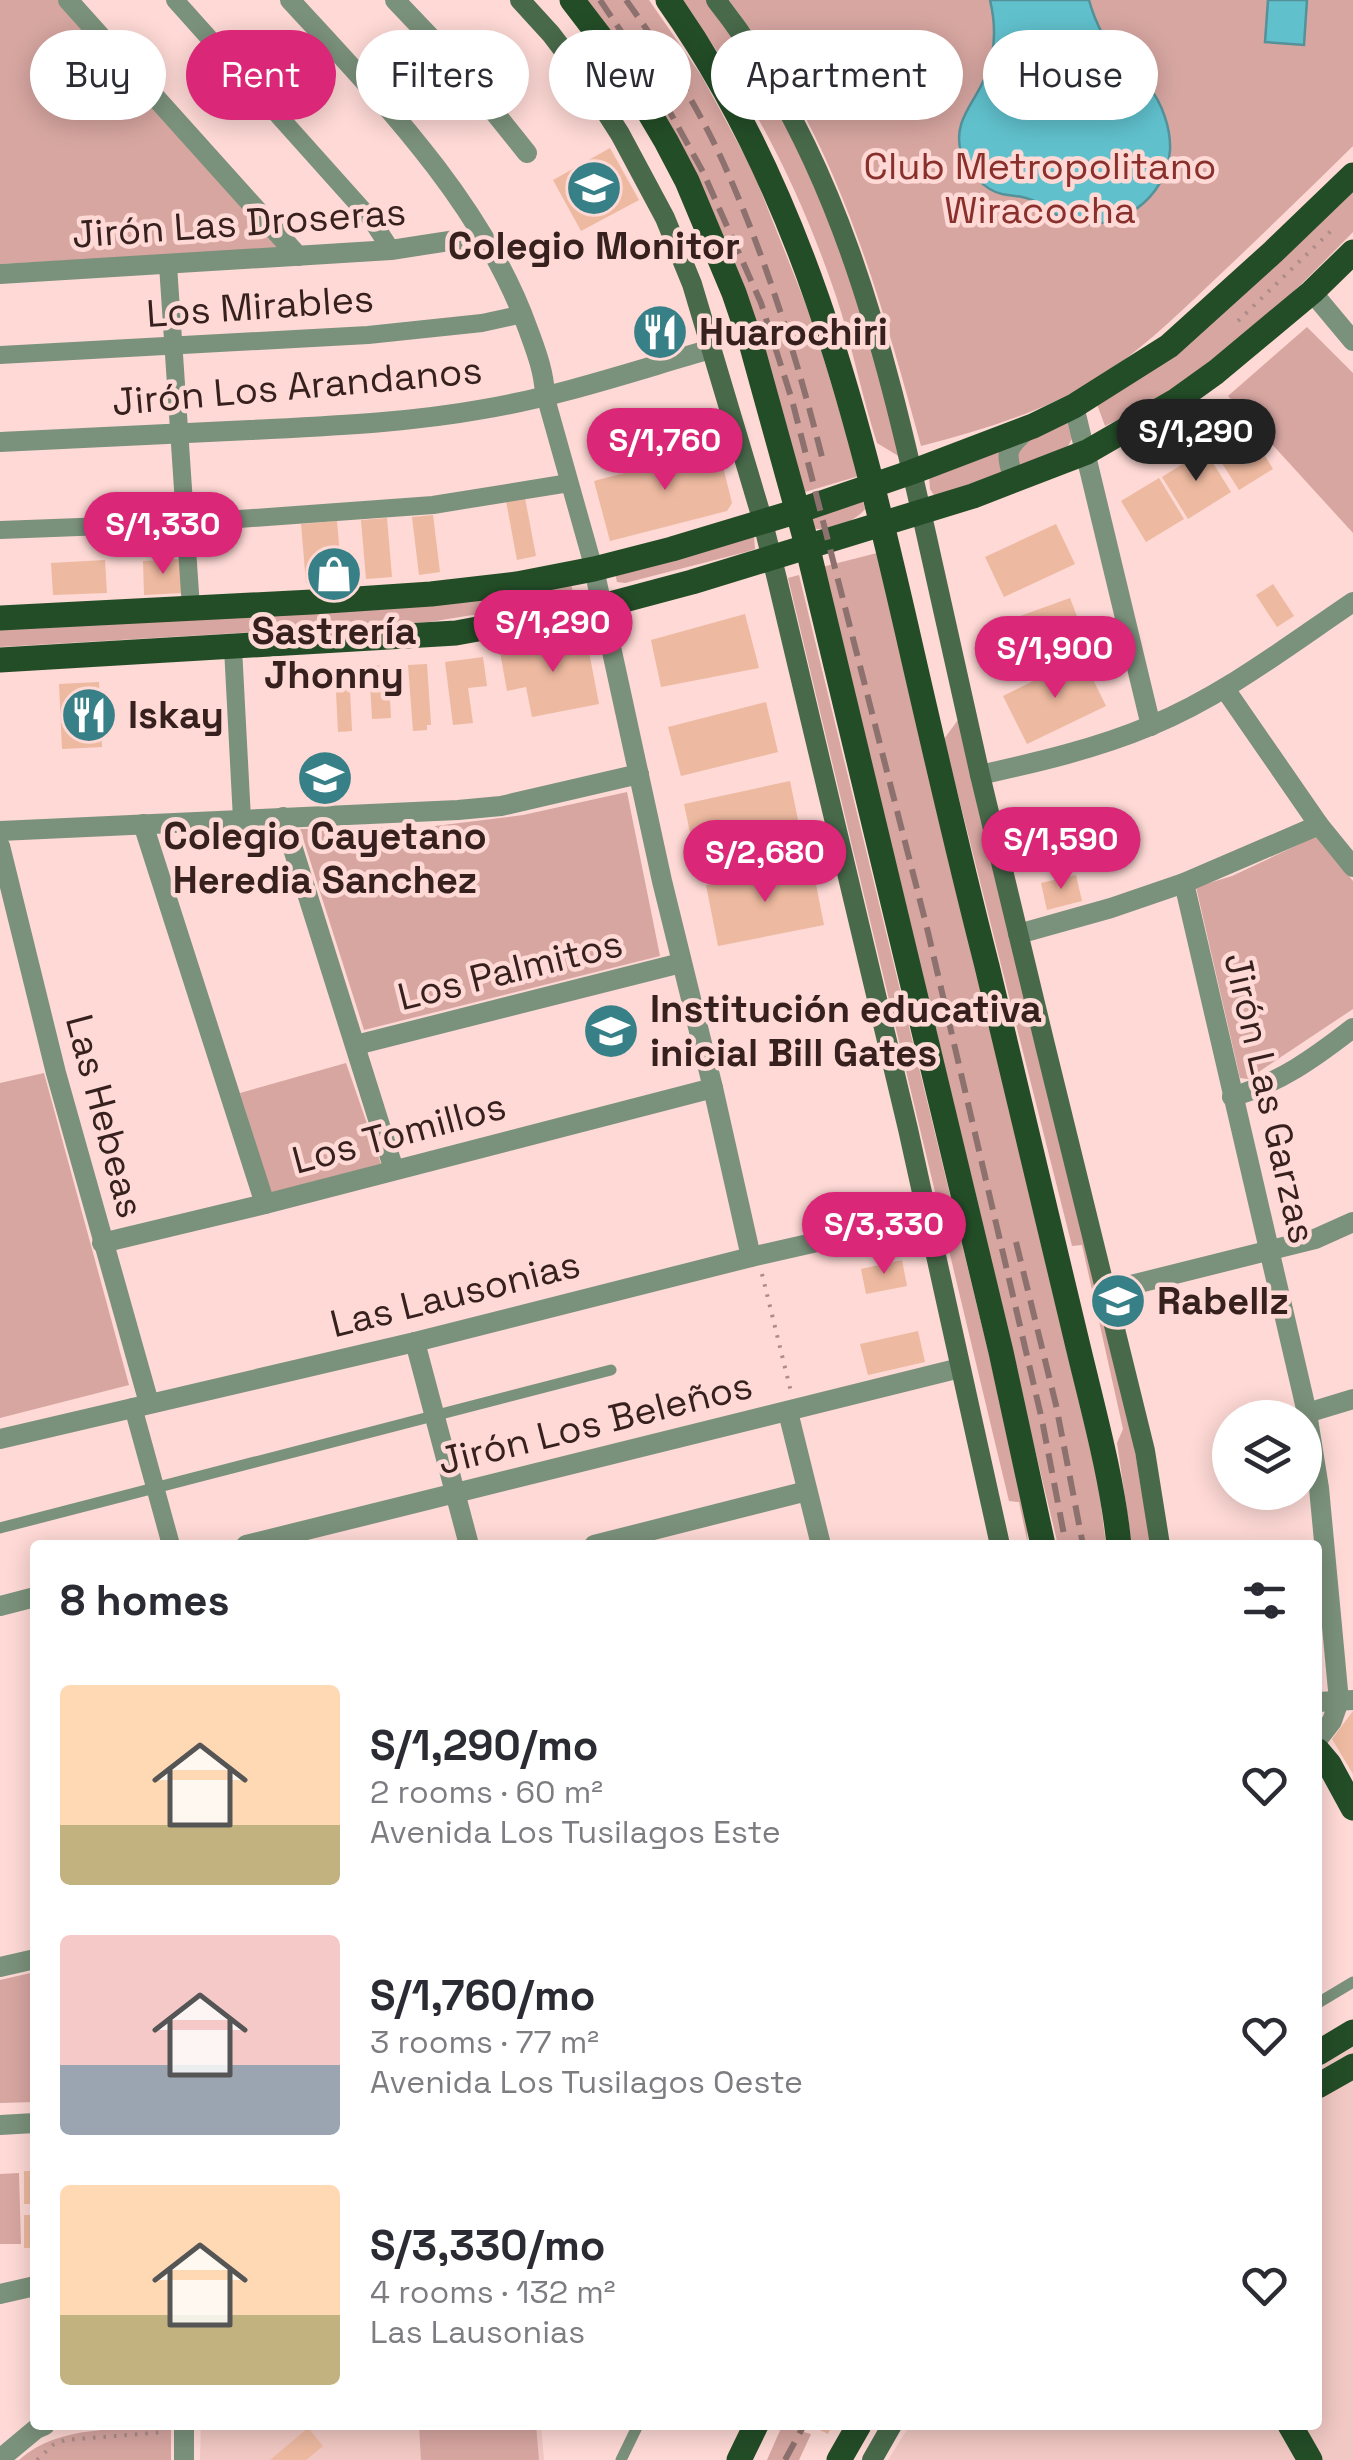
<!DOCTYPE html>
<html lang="en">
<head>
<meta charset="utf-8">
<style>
	body { margin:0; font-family:"Space Grotesk",sans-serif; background:#f2f2f3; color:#2b2b33; height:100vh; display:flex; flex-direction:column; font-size:38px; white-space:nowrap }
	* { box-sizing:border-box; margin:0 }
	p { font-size:32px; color:#7c7c81 }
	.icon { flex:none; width:55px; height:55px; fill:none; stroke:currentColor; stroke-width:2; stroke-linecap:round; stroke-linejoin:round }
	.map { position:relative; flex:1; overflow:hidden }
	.details { position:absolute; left:30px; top:1540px; width:1292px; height:890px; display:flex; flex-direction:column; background:#fff; border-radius:10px; box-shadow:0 5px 25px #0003 }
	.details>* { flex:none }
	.top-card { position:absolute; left:30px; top:30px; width:1295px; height:90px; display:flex; gap:20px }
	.fabs { position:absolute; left:1212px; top:1400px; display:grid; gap:20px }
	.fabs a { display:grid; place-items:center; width:110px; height:110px; border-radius:50%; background:#fff; box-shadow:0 5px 25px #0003; font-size:50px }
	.price { position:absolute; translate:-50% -85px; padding:0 22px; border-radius:35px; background:#db2777; color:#fff; font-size:32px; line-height:65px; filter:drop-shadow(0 2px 5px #0008) }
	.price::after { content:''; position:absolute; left:50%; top:60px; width:30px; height:22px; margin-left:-15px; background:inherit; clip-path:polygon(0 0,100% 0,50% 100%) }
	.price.current { background:#222; color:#fff }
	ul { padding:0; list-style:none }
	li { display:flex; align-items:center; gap:30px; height:250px; padding:0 30px }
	li span { display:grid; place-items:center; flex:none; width:280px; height:200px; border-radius:10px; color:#555 }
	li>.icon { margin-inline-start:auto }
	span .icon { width:120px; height:120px; fill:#fffc; stroke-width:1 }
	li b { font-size:42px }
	h2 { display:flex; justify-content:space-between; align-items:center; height:120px; padding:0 30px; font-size:42px }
	.tag { padding:0 35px; border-radius:45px; background:#fff; box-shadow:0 5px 25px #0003; font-size:35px; line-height:90px }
	.tag.current { background:#db2777; color:#fff }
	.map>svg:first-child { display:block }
	.built { fill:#f1c8c3 }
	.green { fill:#d7a6a1 }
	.water { fill:#60c1cd; stroke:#549199; stroke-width:2.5 }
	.building { fill:#edb9a0 }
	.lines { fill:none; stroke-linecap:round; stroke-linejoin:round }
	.path { stroke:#ab8c89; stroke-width:4; stroke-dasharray:2.5 8; stroke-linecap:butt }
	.service { stroke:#7a917b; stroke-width:11 }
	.pedestrian { stroke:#7a917b; stroke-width:18 }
	.minor { stroke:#7a917b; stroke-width:20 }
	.tertiary { stroke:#7a917b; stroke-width:20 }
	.secondary { stroke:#48694a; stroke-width:20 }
	.primary { stroke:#234d27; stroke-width:25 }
	.rail { stroke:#8d716e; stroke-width:6; stroke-dasharray:20 10; stroke-linecap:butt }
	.labels { text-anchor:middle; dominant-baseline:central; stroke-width:9; stroke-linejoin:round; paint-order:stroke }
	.park-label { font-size:38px; fill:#8a302c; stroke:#fed9d5 }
	.street-label { font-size:38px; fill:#37211f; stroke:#fed9d5 }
	.poi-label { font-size:38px; font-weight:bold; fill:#37211f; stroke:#fed9d5; text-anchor:start }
</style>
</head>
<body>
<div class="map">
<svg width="1353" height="2460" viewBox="0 0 1353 2460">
	<rect width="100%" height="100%" fill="#fed9d5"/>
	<g class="built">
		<polygon points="1353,2039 1353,2460 888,2460 910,2425 1318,2425 1318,2059"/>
		<polygon points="201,2425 541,2425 544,2460 200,2460"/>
	</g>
	<g class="green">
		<polygon points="0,0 58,0 282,249 0,264"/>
		<polygon points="586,0 649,0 701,75 752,169 812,320 859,476 805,492 746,294"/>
		<path d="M 680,0 L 709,0 L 763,80 L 817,189 L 864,318 L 900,457 L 877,443 C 861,394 852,344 836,296 C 800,189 749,89 680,0 Z"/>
		<path d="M 729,0 L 1353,0 L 1353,146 C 1306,192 1258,239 1210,284 C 1173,319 1136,355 1092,382 C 1039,413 980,431 921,446 C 889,329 856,209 797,102 C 777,66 753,33 729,0 Z"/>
		<path d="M 1353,187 L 1353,232 C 1308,278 1262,324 1212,364 C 1180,389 1141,409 1105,426 L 1095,399 Z"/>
		<polygon points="1307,327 1353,373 1353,533 1228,396"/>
		<polygon points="1068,422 1073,437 1068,446 1017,469 935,497 930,489 929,476"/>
		<path d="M 862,498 L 865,509 C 855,522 827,532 810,528 L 811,514 Z"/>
		<polygon points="754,536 755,549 746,552 625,583 617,582 615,573"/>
		<polygon points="877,553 1098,1482 1106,1545 1058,1545 822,567"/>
		<polygon points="799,575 1025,1503 1028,1545 1019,1502 1009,1501 788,578"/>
		<polygon points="571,584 574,596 572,599 429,622 0,647 0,626"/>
		<polygon points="958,720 1130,1423 1151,1545 1132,1545 1117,1443 1123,1429 1082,1245 1072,1246 944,739"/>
		<polygon points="627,792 660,956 364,1030 300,829 427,827 523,815"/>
		<polygon points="1317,836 1353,881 1353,1009 1248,1079 1240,1078 1196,887 1232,876"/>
		<polygon points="346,1063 381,1164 271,1193 240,1093"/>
		<polygon points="44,1073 129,1385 0,1418 0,1083"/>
		<polygon points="35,1972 35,2102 0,2103 0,1980"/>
		<polygon points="19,2173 21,2244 0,2244 0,2174"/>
		<polygon points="419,2425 536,2425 539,2460 421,2460"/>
		<polygon points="782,2426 811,2434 799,2460 767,2460"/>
		<path d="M 171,2427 L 171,2460 L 19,2460 C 59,2424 121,2430 171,2427 Z"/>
	</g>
	<g class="water">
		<path d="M 990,0 L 1089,0 C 1095,23 1109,49 1124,67 C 1131,75 1141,79 1148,86 C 1162,102 1171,129 1170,150 C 1167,198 1118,233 1072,222 C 1057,218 1046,206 1032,200 C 1022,196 1013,196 1002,194 C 984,190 966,170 961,152 C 952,120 976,102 986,75 C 996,50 996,25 990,0 Z"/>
		<polygon points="1268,0 1307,0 1304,45 1265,42"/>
	</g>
	<g class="building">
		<polygon points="610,148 639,200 581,231 553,180"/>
		<polygon points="1248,428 1273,469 1239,490 1213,449"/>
		<polygon points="717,443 732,503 727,511 610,541 594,481 643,468 642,462"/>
		<polygon points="1205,450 1231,492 1188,519 1162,477"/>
		<polygon points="1159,478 1184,519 1146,542 1121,501"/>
		<polygon points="525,498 536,556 517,560 506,501"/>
		<polygon points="433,515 440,572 419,575 412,517"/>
		<polygon points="387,518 392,577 366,579 361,520"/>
		<polygon points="337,521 342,580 306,583 301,524"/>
		<polygon points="1056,524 1075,564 1004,597 985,557"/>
		<polygon points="182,559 184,593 144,595 143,561"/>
		<polygon points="105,560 107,593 53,595 51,563"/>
		<polygon points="1273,584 1294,616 1277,627 1256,595"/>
		<polygon points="1070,598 1086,640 1006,670 990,627"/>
		<polygon points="745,614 759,668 661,687 651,640"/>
		<polygon points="586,636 599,704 532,717 526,687 507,691 500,652"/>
		<polygon points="483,657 487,686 468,688 473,723 453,725 445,662"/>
		<polygon points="1082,657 1106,706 1027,744 1003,696"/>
		<polygon points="427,664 431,725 427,725 427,730 413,731 408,665"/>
		<polygon points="388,665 391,718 372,719 369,666"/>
		<polygon points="349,670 352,731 338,732 335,671"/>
		<polygon points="99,682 102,747 62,749 59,684"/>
		<polygon points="766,702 778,752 681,776 668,727"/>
		<polygon points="790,781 802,839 696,861 684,804"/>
		<polygon points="812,864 824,925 718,946 706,885"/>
		<polygon points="1076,875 1082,901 1047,910 1041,883"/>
		<polygon points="902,1260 907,1286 866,1294 861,1269"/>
		<polygon points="918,1331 925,1362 868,1375 860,1344"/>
		<polygon points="1353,1711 1353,1774 1332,1739"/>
		<rect x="24" y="2171" width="11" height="33"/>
		<rect x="24" y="2215" width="11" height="33"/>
		<polygon points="810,2425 832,2425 828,2434"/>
		<polygon points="308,2428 323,2446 306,2460 270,2460"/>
	</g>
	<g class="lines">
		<g class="path">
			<polyline points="1238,321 1335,227"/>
			<polyline points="762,1274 791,1392"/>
			<polyline points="37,2460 53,2445 65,2440 165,2432"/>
		</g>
		<g class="service">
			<polyline points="0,1528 611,1370"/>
			<polyline points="1318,2003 1353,1982"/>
			<polyline points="621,2460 638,2425"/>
		</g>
		<g class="pedestrian">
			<polyline points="175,0 371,219 391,250"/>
			<polyline points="168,265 191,608"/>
			<polyline points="0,355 368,335 482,323 523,314"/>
			<polyline points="545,395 594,569"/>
			<polyline points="0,530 185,523 433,505 569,483"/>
			<polyline points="233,648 242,819"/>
			<polyline points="133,1407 171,1545"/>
		</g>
		<g class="minor">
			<polyline points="68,0 298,256"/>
			<path d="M 290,0 C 379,97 483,203 528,329 C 536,351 544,371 545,395"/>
			<polyline points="395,0 454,62 527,153"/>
			<polyline points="0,274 391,250 482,236"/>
			<polyline points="1312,292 1353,341"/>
			<polyline points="1074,406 1151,726"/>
			<path d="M 0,442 C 83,438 167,434 250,430 C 328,426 407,423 484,409 C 561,396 637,370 711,349"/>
			<path d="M 1014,481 C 1006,453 1004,450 1027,430"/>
			<polyline points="594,569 662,881 713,1088 751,1257"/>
			<polyline points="1225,689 1319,825 1353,867"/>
			<path d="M 980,775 C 1038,762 1095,749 1150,726 C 1223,696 1288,646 1353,602"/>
			<polyline points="283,817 394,1170"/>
			<polyline points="143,824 265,1204"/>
			<polyline points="0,831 458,810 501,806 639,774"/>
			<polyline points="0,846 56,1073 149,1403"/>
			<polyline points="1184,883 1307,1413 1319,1488 1339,1701 1332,1721 1318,1739"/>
			<polyline points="1018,934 1111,908 1184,883 1319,825"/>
			<polyline points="356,1045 681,963"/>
			<path d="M 1232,1097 C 1281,1082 1313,1059 1353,1028"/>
			<polyline points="102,1243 265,1204 713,1088"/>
			<polyline points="415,1342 469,1545"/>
			<polyline points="788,1412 821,1545"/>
			<polyline points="1307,1413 1353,1399"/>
			<polyline points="0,1439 415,1342 751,1257 927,1217"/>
			<polyline points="246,1545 960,1368"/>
			<polyline points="594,1545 807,1491"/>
			<polyline points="0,1606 35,1597"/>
			<polyline points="1318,1702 1353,1700"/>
			<polyline points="0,1967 35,1959"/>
			<polyline points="0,2294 35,2286"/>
			<polyline points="0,2459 36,2429 45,2425"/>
			<polyline points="184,2460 184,2425"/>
		</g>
		<g class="tertiary">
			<polyline points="1107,1291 1315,1239 1353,1222"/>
			<polyline points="0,2125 35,2123"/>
		</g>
		<g class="secondary">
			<polyline points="520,0 551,34 583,76 620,134 665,218 692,284 761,515 777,579 908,1129 1000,1545"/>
			<path d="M 716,0 C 836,151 884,345 925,529 C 943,611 961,693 980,775 C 1033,1001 1090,1225 1145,1451 L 1160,1545"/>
			<polyline points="872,2460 892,2425"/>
		</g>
		<g class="primary">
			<polyline points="572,0 618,60 666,141 687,181 734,293 751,343 807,545 1001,1352 1043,1545"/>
			<path d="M 668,0 C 801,188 855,405 906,626 C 932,740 958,853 987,966 C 1017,1090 1047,1214 1076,1338 C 1092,1406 1112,1475 1119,1545"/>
			<polyline points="0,618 312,602 431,594 517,584 594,569 672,549 798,511 912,472 1033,426 1074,406 1169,346 1273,252 1353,175"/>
			<polyline points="0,660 456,633 602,606 692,582 973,496 1087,452 1177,400 1216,372 1312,292 1353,252"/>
			<polyline points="1318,1751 1329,1764 1353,1808"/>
			<polyline points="1318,2053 1353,2032"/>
			<polyline points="1318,2086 1353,2066"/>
			<polyline points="1290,2425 1310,2460"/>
			<polyline points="739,2460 756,2425"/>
			<polyline points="839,2460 859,2425"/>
		</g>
		<g class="rail">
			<polyline points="600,0 645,67 703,172 761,303 792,400 927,928 1042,1420 1066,1545"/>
			<path d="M 626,0 C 663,51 702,113 727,171 C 768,264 798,362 823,461"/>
			<polyline points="1016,1242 1056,1405 1083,1545"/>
			<polyline points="785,2460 804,2425"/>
		</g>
	</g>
	<defs>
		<g id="school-disc" transform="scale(2.875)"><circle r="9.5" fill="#388088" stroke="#fed9d5"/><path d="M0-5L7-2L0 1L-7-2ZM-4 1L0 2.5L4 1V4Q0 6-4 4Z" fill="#fff"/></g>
		<g id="restaurant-disc" transform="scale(2.875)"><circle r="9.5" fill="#388088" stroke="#fed9d5"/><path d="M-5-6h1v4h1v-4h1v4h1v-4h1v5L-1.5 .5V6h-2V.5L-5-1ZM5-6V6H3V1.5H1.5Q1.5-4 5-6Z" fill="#fff"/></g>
		<g id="shop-disc" transform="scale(2.875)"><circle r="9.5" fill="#388088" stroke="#fed9d5"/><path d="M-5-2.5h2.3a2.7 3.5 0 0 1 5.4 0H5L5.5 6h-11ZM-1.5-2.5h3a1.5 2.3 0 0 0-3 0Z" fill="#fff"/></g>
		<g id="university-disc" transform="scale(2.875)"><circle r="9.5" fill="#388088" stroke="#fed9d5"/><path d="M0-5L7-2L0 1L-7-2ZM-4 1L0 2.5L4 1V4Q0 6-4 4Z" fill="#fff"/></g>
	</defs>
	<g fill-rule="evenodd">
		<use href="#school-disc" x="594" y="188"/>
		<use href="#restaurant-disc" x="660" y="332"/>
		<use href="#shop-disc" x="334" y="574"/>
		<use href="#restaurant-disc" x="89" y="715"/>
		<use href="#school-disc" x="325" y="778"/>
		<use href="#school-disc" x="611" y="1031"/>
		<use href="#university-disc" x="1118" y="1301"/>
	</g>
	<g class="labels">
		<g class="park-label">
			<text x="1040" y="166">Club Metropolitano<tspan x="1040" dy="44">Wiracocha</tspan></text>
		</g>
		<g class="street-label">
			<text transform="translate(239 223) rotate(-4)">Jirón Las Droseras</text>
			<text transform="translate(260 306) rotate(-4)">Los Mirables</text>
			<text transform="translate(297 386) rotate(-5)">Jirón Los Arandanos</text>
			<text transform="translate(510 970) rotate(-14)">Los Palmitos</text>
			<text transform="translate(1270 1098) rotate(77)">Jirón Las Garzas</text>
			<text transform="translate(105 1116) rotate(75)">Las Hebeas</text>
			<text transform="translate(399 1133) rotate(-15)">Los Tomillos</text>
			<text transform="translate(455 1294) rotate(-14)">Las Lausonias</text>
			<text transform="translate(595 1423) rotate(-14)">Jirón Los Beleños</text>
		</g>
		<g class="poi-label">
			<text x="594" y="246" text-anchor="middle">Colegio Monitor</text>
			<text x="699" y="332">Huarochiri</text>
			<text x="334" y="631" text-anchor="middle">Sastrería<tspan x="334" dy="44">Jhonny</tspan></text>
			<text x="128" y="715">Iskay</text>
			<text x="325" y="836" text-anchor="middle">Colegio Cayetano<tspan x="325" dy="44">Heredia Sanchez</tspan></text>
			<text x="650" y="1009">Institución educativa<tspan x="650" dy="44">inicial Bill Gates</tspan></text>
			<text x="1157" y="1301">Rabellz</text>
		</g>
	</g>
</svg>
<div class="fabs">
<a><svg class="icon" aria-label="layers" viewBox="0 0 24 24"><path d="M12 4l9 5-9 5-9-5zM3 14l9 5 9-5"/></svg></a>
</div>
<b class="price current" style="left:1196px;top:484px">S/1,290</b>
<b class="price" style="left:665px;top:493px">S/1,760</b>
<b class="price" style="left:163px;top:577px">S/1,330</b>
<b class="price" style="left:553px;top:675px">S/1,290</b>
<b class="price" style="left:1055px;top:701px">S/1,900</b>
<b class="price" style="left:1061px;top:892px">S/1,590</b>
<b class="price" style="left:765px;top:905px">S/2,680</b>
<b class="price" style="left:884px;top:1277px">S/3,330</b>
<div class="top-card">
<a class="tag">Buy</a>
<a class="tag current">Rent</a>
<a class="tag">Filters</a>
<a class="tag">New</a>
<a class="tag">Apartment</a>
<a class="tag">House</a>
</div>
<section class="details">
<h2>8 homes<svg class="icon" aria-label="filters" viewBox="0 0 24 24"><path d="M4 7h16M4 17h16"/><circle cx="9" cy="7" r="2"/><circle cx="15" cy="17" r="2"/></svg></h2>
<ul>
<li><span style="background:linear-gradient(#ffd9b3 70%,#c2b280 0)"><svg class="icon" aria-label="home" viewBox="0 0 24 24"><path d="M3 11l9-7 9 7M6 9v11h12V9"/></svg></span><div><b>S/1,290/mo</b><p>2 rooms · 60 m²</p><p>Avenida Los Tusilagos Este</p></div><svg class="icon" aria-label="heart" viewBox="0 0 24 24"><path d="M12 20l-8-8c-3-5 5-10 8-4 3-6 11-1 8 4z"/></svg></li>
<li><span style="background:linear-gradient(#f6c9c9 65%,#9aa5b1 0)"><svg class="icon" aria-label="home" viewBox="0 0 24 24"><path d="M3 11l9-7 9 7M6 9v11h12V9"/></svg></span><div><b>S/1,760/mo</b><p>3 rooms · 77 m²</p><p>Avenida Los Tusilagos Oeste</p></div><svg class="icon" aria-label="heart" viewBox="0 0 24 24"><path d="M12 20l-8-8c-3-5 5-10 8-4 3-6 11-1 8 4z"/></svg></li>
<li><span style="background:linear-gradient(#ffd9b3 65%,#c2b280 0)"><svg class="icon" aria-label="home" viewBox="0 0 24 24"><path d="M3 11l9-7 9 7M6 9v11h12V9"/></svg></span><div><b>S/3,330/mo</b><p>4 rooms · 132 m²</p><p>Las Lausonias</p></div><svg class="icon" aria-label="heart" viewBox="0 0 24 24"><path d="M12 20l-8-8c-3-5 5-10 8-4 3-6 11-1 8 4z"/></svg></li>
</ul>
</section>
</div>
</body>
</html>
